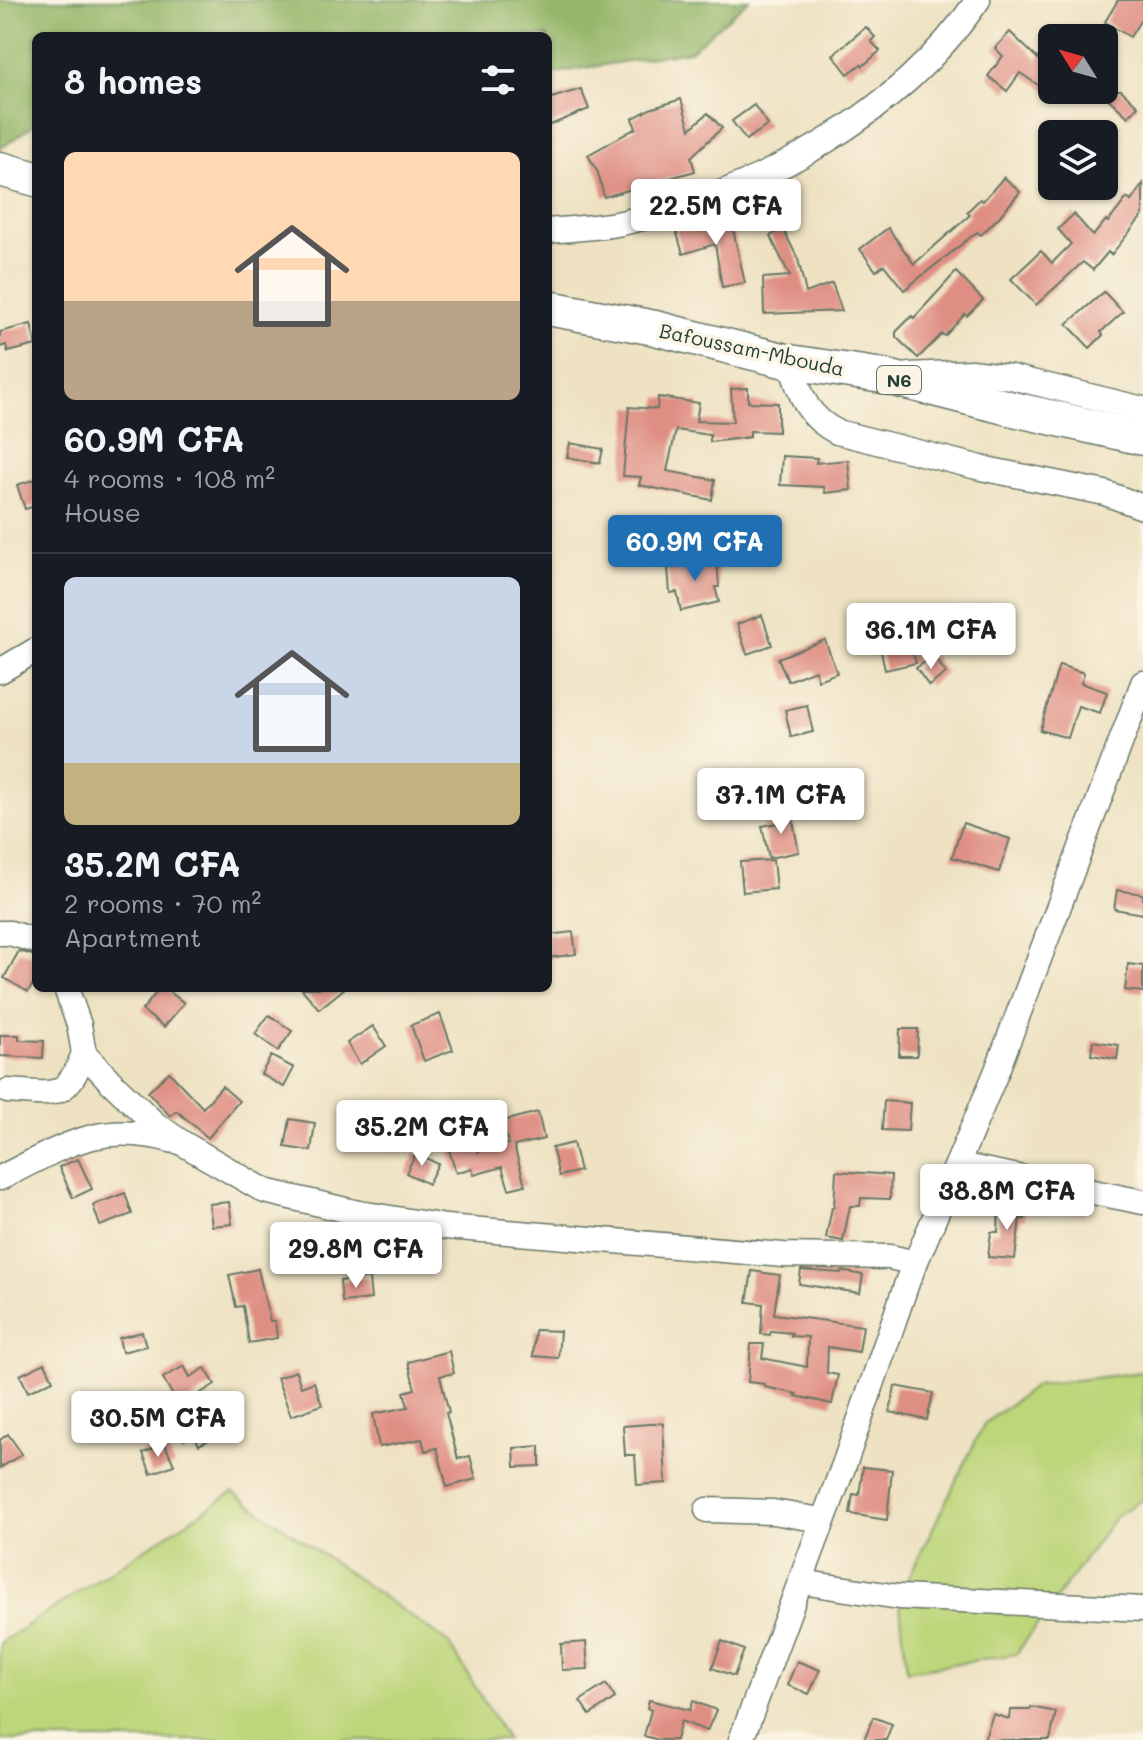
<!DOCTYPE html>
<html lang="en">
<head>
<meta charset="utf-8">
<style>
	body { margin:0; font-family:Mali,sans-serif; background:#20242c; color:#f1f3f6; height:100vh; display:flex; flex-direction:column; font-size:30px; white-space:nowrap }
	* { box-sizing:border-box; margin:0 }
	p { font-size:26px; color:#9ea1a6 }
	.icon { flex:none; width:44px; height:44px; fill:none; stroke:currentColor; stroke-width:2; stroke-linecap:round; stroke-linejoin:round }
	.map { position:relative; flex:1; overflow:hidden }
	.details { position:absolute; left:32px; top:32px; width:520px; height:960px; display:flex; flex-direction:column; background:#171b24; border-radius:12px; box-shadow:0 2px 6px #0004 }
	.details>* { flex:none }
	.needle { width:52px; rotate:307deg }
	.tools { position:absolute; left:1038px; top:24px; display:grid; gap:16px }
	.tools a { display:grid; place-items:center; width:80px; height:80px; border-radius:12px; background:#171b24; box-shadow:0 2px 6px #0004; font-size:40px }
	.price { position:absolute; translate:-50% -68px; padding:0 18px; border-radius:8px; background:#fff; color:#222; font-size:26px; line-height:52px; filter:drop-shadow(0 2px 4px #0008) }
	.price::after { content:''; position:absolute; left:50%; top:48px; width:24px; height:18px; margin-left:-12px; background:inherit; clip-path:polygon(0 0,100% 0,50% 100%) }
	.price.selected { background:#1f6fb2; color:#fff }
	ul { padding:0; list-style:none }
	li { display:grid; align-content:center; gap:16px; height:424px; padding:0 32px }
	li+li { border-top:2px solid #363941 }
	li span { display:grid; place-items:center; height:248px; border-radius:12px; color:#555 }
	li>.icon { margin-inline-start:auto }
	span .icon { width:144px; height:144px; fill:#fffc; stroke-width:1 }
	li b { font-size:34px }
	h2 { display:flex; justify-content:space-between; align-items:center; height:96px; padding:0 32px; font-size:34px }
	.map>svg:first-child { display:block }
	.green { fill:#bdd67a; stroke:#6e8a57; stroke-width:2 }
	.forest { fill:#96b76a; stroke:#5a7a4f; stroke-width:2 }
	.building { fill:#df8e83 }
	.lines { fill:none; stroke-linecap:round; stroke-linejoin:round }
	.minor-casing { stroke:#677766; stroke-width:27 }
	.highway-casing { stroke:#677766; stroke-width:37 }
	.minor { stroke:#fff; stroke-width:24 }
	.highway { stroke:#fff; stroke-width:34 }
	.labels { text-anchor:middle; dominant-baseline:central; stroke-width:7; stroke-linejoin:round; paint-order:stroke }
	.shield { fill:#fcf5e5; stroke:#617469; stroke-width:2 }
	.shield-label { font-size:18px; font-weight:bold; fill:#1f3d34 }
	.street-label { font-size:20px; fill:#1f3d34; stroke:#fcf5e5 }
</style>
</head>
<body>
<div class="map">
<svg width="1143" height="1740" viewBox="0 0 1143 1740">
	<rect width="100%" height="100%" fill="#fcf5e5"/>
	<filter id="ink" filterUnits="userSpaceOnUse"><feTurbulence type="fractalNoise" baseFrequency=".0125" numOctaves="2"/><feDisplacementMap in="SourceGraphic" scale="16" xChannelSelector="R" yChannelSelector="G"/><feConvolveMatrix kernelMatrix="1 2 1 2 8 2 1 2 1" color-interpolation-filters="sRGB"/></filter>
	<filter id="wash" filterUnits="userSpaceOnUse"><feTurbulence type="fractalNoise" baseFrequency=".006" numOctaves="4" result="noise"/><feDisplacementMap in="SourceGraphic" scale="32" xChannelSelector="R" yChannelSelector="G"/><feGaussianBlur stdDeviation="1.8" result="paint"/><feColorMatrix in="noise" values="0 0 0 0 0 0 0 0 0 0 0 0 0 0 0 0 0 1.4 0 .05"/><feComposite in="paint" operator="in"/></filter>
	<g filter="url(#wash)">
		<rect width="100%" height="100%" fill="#eee2c2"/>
		<g class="green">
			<polygon points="1143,1372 1143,1499 1116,1516 1016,1654 907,1671 899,1597 984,1424 1036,1385"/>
			<polygon points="233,1492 449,1643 507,1740 0,1740 0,1643"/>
		</g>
		<polygon class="forest" points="0,0 749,0 690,51 548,74 548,36 36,36 36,123 0,149"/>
		<g id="blocks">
			<g class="building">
				<polygon points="1118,0 1143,0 1143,16 1130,37 1105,22"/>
				<polygon points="866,27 875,37 871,41 880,51 863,66 861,64 848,74 833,55"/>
				<polygon points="1010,32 1038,59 1043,51 1052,57 1052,94 1020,73 1007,91 988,76 1003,56 995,48"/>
				<polygon points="581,89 589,109 548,126 548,99"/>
				<polygon points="1099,90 1121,90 1138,106 1128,117"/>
				<polygon points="681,99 690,129 708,113 722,128 691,157 695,171 604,197 598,173 588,155 636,128 632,119 650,109"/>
				<polygon points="754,105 768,125 746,140 732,121"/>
				<polygon points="1004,177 1020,192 999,217 981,235 977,232 904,290 884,265 876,271 860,249 888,228 914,264 970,215 967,212 980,199 983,201"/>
				<polygon points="1143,184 1143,215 1111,255 1108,252 1093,270 1083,262 1036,305 1011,279 1041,251 1052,263 1071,244 1058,229 1074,214 1093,236 1106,220 1108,222 1127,198 1131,201"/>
				<polygon points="730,216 745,283 722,287 715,244 683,254 676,230"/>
				<polygon points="783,229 798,259 806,293 832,283 842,311 764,314 763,278 790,276 770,236"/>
				<polygon points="956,272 983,300 967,316 965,314 945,336 942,334 918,358 896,337 896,332 912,316 914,318"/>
				<polygon points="1104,292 1123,312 1101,332 1103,335 1090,348 1067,324"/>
				<polygon points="31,324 36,345 8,352 6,345 0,347 0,332"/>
				<polygon points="748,388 748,402 778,403 778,432 750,431 750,437 710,442 710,435 676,430 667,471 715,480 712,500 639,485 641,477 623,476 629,407 657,409 658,397 699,403 696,421 733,422 731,389"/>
				<polygon points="570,443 603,449 600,463 567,457"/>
				<polygon points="782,456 817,458 816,463 848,460 851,490 825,493 824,487 780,485"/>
				<polygon points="36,479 36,506 25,509 17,485"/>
				<polygon points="717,558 719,587 715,587 719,602 681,611 677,592 670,593 668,568 680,567 680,562"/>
				<polygon points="762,615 772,645 747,654 737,624"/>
				<polygon points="904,626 916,663 885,670 881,651 876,652 871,638"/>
				<polygon points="825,640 837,673 818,680 815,670 788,681 778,658"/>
				<polygon points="934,656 946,673 929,686 916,668"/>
				<polygon points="1059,665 1084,673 1081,683 1107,692 1100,713 1078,706 1068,738 1040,730"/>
				<polygon points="807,705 813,732 791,737 785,710"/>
				<polygon points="791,811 799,852 769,858 762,826 778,823 777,813"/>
				<polygon points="963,823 1010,839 999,872 952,857"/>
				<polygon points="773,860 776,889 743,892 740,862"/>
				<polygon points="1117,890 1143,894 1143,914 1114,909"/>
				<polygon points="573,932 576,954 548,958 548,935"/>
				<polygon points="19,951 36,956 36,979 28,992 4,978"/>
				<polygon points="1128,964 1143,966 1143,992 1125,990"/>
				<polygon points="160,988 165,988 184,1003 164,1027 142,1010"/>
				<polygon points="301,988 345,988 319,1009"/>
				<polygon points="440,1014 453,1050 424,1061 411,1025"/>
				<polygon points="269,1015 292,1031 278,1051 255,1034"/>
				<polygon points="373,1026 386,1046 360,1064 347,1043"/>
				<polygon points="900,1029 918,1029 917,1056 899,1056"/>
				<polygon points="0,1035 19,1035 19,1040 44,1041 43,1058 0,1056"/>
				<polygon points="1093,1041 1119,1045 1117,1059 1091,1055"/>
				<polygon points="271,1056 294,1068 284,1087 261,1074"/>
				<polygon points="169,1072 203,1108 222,1086 239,1101 208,1138 177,1111 170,1116 148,1092"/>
				<polygon points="884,1101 910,1103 908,1131 882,1130"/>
				<polygon points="538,1112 544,1139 514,1146 525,1185 509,1189 502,1167 474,1175 472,1168 456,1173 446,1140 471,1132 478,1152 508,1144 503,1121"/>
				<polygon points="290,1119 315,1123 311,1151 285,1147"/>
				<polygon points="573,1143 580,1171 559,1176 552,1148"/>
				<polygon points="416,1153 438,1164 428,1184 406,1173"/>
				<polygon points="78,1159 92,1189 73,1198 59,1167"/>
				<polygon points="836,1171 891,1175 890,1199 861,1198 860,1206 850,1206 843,1241 826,1238 832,1207 834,1207"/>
				<polygon points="125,1193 132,1214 100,1226 93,1205"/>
				<polygon points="229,1202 232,1224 212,1226 209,1204"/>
				<polygon points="999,1204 1025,1204 1025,1219 1020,1219 1015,1259 988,1257 991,1232 998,1232"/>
				<polygon points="258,1269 270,1321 275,1321 277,1338 249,1343 243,1306 236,1307 229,1275"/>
				<polygon points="801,1270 841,1273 842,1271 863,1275 860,1293 799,1284"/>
				<polygon points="752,1271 780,1275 774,1314 863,1326 859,1352 828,1347 827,1373 838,1375 832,1404 796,1396 797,1394 765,1387 765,1384 748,1382 751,1344 764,1344 762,1358 807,1367 808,1337 791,1336 792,1333 771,1331 770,1335 761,1334 763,1304 747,1302"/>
				<polygon points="369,1278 371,1299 342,1302 340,1281"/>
				<polygon points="535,1330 560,1331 558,1358 533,1356"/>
				<polygon points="142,1332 146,1346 122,1352 119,1338"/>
				<polygon points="449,1351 454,1373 440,1376 449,1412 446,1413 458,1459 470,1456 476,1479 447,1487 437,1448 425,1451 422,1439 379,1447 373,1414 408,1407 404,1392 415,1389 408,1362"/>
				<polygon points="45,1363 53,1380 28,1392 20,1375"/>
				<polygon points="184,1366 190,1377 205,1368 215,1384 190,1400 209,1440 199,1445 194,1435 184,1440 173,1416 182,1412 163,1378"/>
				<polygon points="296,1371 301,1387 314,1382 322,1405 291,1416 277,1378"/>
				<polygon points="895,1386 933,1393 927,1420 890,1412"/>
				<polygon points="663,1423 666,1483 637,1485 635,1455 625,1455 623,1426"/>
				<polygon points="8,1434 22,1454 0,1468 0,1440"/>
				<polygon points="165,1444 174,1465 151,1474 143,1453"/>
				<polygon points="540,1446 540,1466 515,1467 514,1448"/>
				<polygon points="863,1467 892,1470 887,1520 850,1514 853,1494 859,1495"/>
				<polygon points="722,1641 744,1650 734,1676 712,1668"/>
				<polygon points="586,1642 588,1669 562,1670 561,1644"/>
				<polygon points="797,1661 820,1670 809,1694 787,1685"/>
				<polygon points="606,1684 615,1698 590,1715 580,1701"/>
				<polygon points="649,1700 690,1710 693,1701 716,1710 707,1731 681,1721 676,1740 659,1740 644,1736 651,1710 647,1708"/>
				<polygon points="1031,1707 1056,1712 1050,1740 984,1740 993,1714 1009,1719 1010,1710 1030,1710"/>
				<polygon points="873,1717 892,1724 886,1740 864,1740"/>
			</g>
		</g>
	</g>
	<g filter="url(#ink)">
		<use href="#blocks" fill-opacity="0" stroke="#677766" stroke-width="2"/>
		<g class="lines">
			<g class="minor-casing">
				<g id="minor">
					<path d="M 548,231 C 574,228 601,228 626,222 C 762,190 897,117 978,0"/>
					<path d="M 790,362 C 801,394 804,415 837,432 L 981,468 L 1105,493 L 1143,507"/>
					<polyline points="909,375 972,372 1011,377 1143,409"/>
					<polyline points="0,671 36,650"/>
					<polyline points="0,933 10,933 36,941"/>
					<polyline points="66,988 79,1025 84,1053 110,1081 155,1124 184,1144 265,1191 354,1212 446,1227 783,1255 890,1257 915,1263"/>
					<path d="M 8,1091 C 54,1094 66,1101 84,1053"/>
					<polyline points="959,1165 1143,1202"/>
					<path d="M 0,1178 C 65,1146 98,1120 174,1141"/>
					<polyline points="707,1510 773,1512 821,1520"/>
					<polyline points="801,1582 899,1597 1143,1609"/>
					<polyline points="741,1740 845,1462 908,1280 996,1073 1143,683"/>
				</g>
			</g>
			<g class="highway-casing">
				<g id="highway">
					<polyline points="0,169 36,179"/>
					<polyline points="548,308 655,328 790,362 883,376 1009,408 1143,438"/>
				</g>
			</g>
			<use href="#minor" class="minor"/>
			<use href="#highway" class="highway"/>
		</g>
	</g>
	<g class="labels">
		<rect class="shield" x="877" y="366" width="44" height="28" rx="6"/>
		<g class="shield-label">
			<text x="899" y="380">N6</text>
		</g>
		<g class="street-label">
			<text transform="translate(752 349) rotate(12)">Bafoussam-Mbouda</text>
		</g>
	</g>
</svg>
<div class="tools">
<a><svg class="needle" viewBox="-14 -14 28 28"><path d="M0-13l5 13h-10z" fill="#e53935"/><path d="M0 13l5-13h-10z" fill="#9ea1a6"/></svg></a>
<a><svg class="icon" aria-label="layers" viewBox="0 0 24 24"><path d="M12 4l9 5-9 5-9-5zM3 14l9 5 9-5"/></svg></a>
</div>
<b class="price" style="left:716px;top:247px">22.5M CFA</b>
<b class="price selected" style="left:695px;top:583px">60.9M CFA</b>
<b class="price" style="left:931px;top:671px">36.1M CFA</b>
<b class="price" style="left:781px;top:836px">37.1M CFA</b>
<b class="price" style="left:422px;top:1168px">35.2M CFA</b>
<b class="price" style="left:1007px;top:1232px">38.8M CFA</b>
<b class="price" style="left:356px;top:1290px">29.8M CFA</b>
<b class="price" style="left:158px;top:1459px">30.5M CFA</b>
<section class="details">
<h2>8 homes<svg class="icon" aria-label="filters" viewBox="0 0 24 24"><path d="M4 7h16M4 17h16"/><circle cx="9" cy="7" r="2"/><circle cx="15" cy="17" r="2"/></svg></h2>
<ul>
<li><span style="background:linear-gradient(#ffd9b3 60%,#b9a48a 0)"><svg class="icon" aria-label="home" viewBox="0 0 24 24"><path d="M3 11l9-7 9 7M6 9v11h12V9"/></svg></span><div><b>60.9M CFA</b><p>4 rooms · 108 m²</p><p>House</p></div></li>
<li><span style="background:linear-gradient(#c9d6e8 75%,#c2b280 0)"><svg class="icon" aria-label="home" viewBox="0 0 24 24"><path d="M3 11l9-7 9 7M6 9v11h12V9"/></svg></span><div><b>35.2M CFA</b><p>2 rooms · 70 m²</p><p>Apartment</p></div></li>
</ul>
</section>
</div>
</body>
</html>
